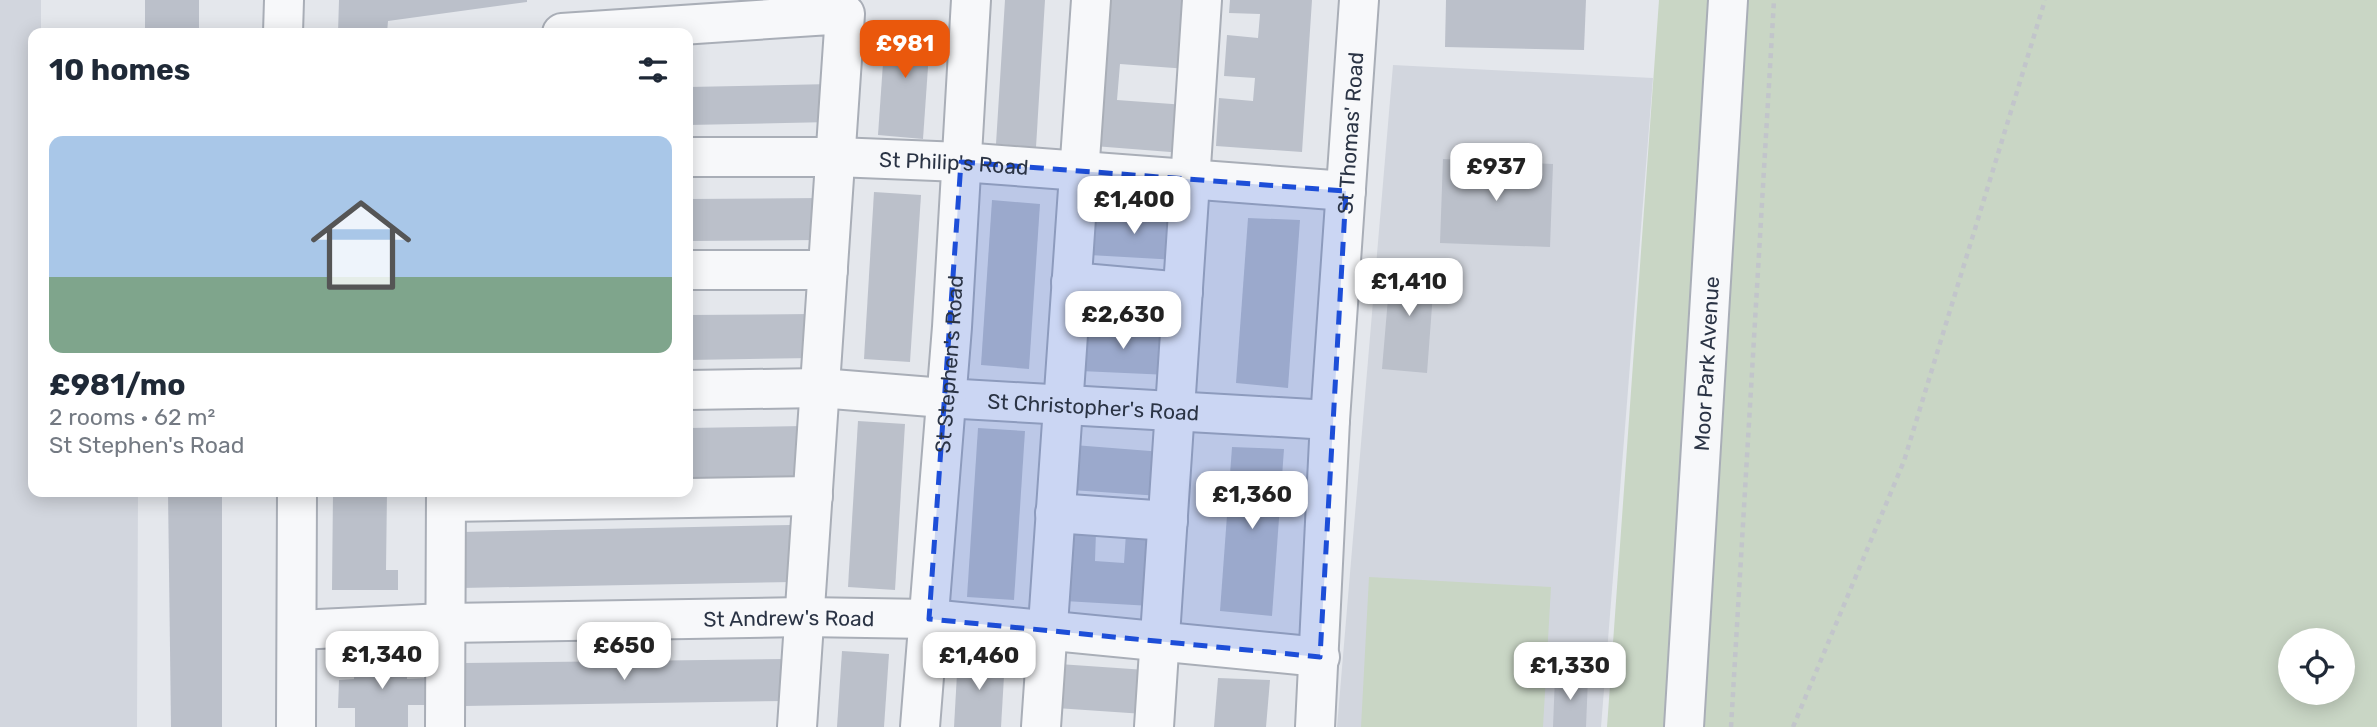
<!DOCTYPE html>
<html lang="en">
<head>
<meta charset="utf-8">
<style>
	body { margin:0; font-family:Rubik,sans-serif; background:#f6f6f7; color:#1f2937; height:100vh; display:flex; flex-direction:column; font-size:26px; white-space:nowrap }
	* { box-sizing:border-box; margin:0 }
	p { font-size:23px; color:#747a83 }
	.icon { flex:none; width:38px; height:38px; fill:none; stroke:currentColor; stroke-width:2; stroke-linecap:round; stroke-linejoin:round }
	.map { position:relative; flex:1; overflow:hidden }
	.details { position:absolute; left:28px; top:28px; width:665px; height:469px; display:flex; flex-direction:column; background:#fff; border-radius:14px; box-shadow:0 4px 18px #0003 }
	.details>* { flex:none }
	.fabs { position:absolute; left:2278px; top:628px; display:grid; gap:14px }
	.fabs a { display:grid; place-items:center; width:77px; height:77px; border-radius:50%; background:#fff; box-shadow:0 4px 18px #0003; font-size:35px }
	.price { position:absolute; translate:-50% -60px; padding:0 16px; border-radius:14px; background:#fff; color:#222; font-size:23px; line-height:46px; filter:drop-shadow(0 2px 4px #0008) }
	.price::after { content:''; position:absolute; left:50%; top:42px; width:21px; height:16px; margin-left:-10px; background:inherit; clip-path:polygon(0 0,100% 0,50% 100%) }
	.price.selected { background:#ea580c; color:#fff }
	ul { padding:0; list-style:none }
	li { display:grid; align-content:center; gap:14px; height:371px; padding:0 21px }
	li span { display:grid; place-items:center; height:217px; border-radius:14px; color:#555 }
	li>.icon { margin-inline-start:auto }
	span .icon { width:126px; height:126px; fill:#fffc; stroke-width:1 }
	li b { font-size:30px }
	h2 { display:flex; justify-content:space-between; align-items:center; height:84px; padding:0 21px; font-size:30px }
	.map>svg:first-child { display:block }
	.built { fill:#d2d6de }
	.green { fill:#c9d6c5; fill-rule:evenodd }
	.building { fill:#bbc0ca }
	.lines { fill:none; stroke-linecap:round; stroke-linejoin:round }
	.minor-casing { stroke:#a9aeb7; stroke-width:42 }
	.path { stroke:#c2c5cb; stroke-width:4.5; stroke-dasharray:5 5; stroke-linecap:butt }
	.minor { stroke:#f7f8fa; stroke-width:38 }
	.marked { fill:#1d4ed8; fill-opacity:0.2; stroke:#1d4ed8; stroke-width:5; stroke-dasharray:14 9; stroke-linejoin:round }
	.labels { text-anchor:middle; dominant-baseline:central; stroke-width:6; stroke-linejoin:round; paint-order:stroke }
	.street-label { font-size:21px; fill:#2b3445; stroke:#f4f6f9 }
</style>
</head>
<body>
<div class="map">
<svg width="2377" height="727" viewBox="0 0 2377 727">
	<rect width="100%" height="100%" fill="#e4e7ec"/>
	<g class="built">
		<polygon points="0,0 41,0 41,33 33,33 33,492 138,492 137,727 0,727"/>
		<polygon points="1393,65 1653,78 1601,727 1337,727"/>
	</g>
	<g class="green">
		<path d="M 1659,0 L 2377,0 L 2377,727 L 1607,727 ZM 2291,640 L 2343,640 L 2343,693 L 2291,693 Z"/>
		<polygon points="1369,577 1551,587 1543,727 1361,727"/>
	</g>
	<g class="building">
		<rect x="145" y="0" width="54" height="33"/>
		<polygon points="339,0 527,0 527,2 388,21 387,33 338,33"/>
		<polygon points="1005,0 1045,0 1036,147 996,144"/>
		<polygon points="1104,0 1194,0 1188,69 1120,64 1117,100 1186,105 1183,153 1094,146"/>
		<polygon points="1230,0 1312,0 1302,152 1216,146 1219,98 1253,101 1255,78 1224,76 1227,35 1258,38 1260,14 1229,13"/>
		<polygon points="1446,0 1586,0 1584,50 1445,47"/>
		<polygon points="886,20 931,24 923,139 878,135"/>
		<polygon points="831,84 831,122 688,125 688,87"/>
		<polygon points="1443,159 1553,164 1550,247 1440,243"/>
		<polygon points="874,192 921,195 910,362 864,359"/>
		<polygon points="820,198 821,240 688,241 688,199"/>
		<polygon points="992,200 1040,204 1029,369 981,365"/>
		<polygon points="1092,213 1180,218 1177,260 1089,255"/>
		<polygon points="1248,218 1300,220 1288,388 1236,383"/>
		<polygon points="1391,263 1435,266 1427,373 1382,369"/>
		<polygon points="811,314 811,358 688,360 688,315"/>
		<polygon points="1083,321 1112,322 1112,331 1170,334 1169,375 1080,371"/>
		<polygon points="858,421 905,424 895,590 848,587"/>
		<polygon points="803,426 803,477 688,478 688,428"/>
		<polygon points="978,428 1025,431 1014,600 967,597"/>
		<polygon points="1074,445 1163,452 1160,496 1071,490"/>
		<polygon points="1232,447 1284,449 1272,616 1220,611"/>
		<polygon points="168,492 222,492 222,727 171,727"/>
		<polygon points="333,492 387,492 386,570 398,570 398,590 332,590"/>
		<polygon points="791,525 793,582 461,588 461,532"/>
		<polygon points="1068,531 1096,532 1095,561 1124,563 1126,533 1154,535 1151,606 1064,601"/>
		<polygon points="842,651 889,654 884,727 837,727"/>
		<polygon points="355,655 407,655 407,679 429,678 429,705 408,705 408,727 355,727 355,708 338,708 339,680 354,679"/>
		<polygon points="958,656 1005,659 1001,727 954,727"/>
		<polygon points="785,659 786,701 464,706 464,663"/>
		<polygon points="1059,664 1146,670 1144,714 1056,708"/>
		<polygon points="1555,677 1588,678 1586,727 1553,727"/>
		<polygon points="1218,678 1270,680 1266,727 1214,727"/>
	</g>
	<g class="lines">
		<g class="minor-casing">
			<g id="minor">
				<polyline points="283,33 284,0"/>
				<polyline points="562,33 845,14 797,727"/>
				<path id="s1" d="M 688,157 L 836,157 L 961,162 L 1346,191"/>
				<polyline points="688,270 828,270"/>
				<polyline points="1071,282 1183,292"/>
				<path id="s2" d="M 688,390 L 820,388 L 944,398 L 1330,420"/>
				<polyline points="446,502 813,496"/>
				<polyline points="1055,513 1168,521"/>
				<path id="s3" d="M 297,630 L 445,623 L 804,617 L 929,619 L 1320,657"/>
				<polyline points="296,727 297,492"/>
				<polyline points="445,727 446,492"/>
				<path id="s4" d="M 920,727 L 952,327 L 971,0"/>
				<polyline points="1041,727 1091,0"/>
				<polyline points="1154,727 1202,0"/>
				<path id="s5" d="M 1315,727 L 1330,420 L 1359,0"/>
				<path id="s6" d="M 1684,727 L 1728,0"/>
			</g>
		</g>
		<g class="path">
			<polyline points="1731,727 1774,0"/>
			<polyline points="1793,727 1904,461 2045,0"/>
		</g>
		<use href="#minor" class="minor"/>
	</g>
	<path class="marked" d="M 961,162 L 1346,191 L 1320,657 L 929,619 Z"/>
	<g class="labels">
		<g class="street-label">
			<text stroke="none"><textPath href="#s5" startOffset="595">St Thomas' Road</textPath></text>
			<text stroke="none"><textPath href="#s1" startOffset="266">St Philip's Road</textPath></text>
			<text stroke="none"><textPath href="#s4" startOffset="364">St Stephen's Road</textPath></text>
			<text stroke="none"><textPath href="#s6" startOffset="364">Moor Park Avenue</textPath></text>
			<text stroke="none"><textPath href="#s2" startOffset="406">St Christopher's Road</textPath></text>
			<text stroke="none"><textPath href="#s3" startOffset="492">St Andrew's Road</textPath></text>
		</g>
	</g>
</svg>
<div class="fabs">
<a><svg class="icon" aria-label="locate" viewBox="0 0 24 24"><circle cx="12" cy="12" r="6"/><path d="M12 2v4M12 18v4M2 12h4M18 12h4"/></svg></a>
</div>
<b class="price selected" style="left:905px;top:80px">£981</b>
<b class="price" style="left:1496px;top:203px">£937</b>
<b class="price" style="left:1134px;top:236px">£1,400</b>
<b class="price" style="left:1409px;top:318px">£1,410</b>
<b class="price" style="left:1123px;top:351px">£2,630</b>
<b class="price" style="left:1252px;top:531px">£1,360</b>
<b class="price" style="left:624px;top:682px">£650</b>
<b class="price" style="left:382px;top:691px">£1,340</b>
<b class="price" style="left:979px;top:692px">£1,460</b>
<b class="price" style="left:1570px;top:702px">£1,330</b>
<section class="details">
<h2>10 homes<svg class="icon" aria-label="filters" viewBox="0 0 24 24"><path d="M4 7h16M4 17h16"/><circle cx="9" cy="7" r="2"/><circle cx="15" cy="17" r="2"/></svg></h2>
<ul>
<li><span style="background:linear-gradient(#a9c7e8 65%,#7fa58c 0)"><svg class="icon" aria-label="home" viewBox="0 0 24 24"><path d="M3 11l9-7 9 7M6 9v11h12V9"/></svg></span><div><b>£981/mo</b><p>2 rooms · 62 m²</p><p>St Stephen's Road</p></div></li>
</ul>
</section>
</div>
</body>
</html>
